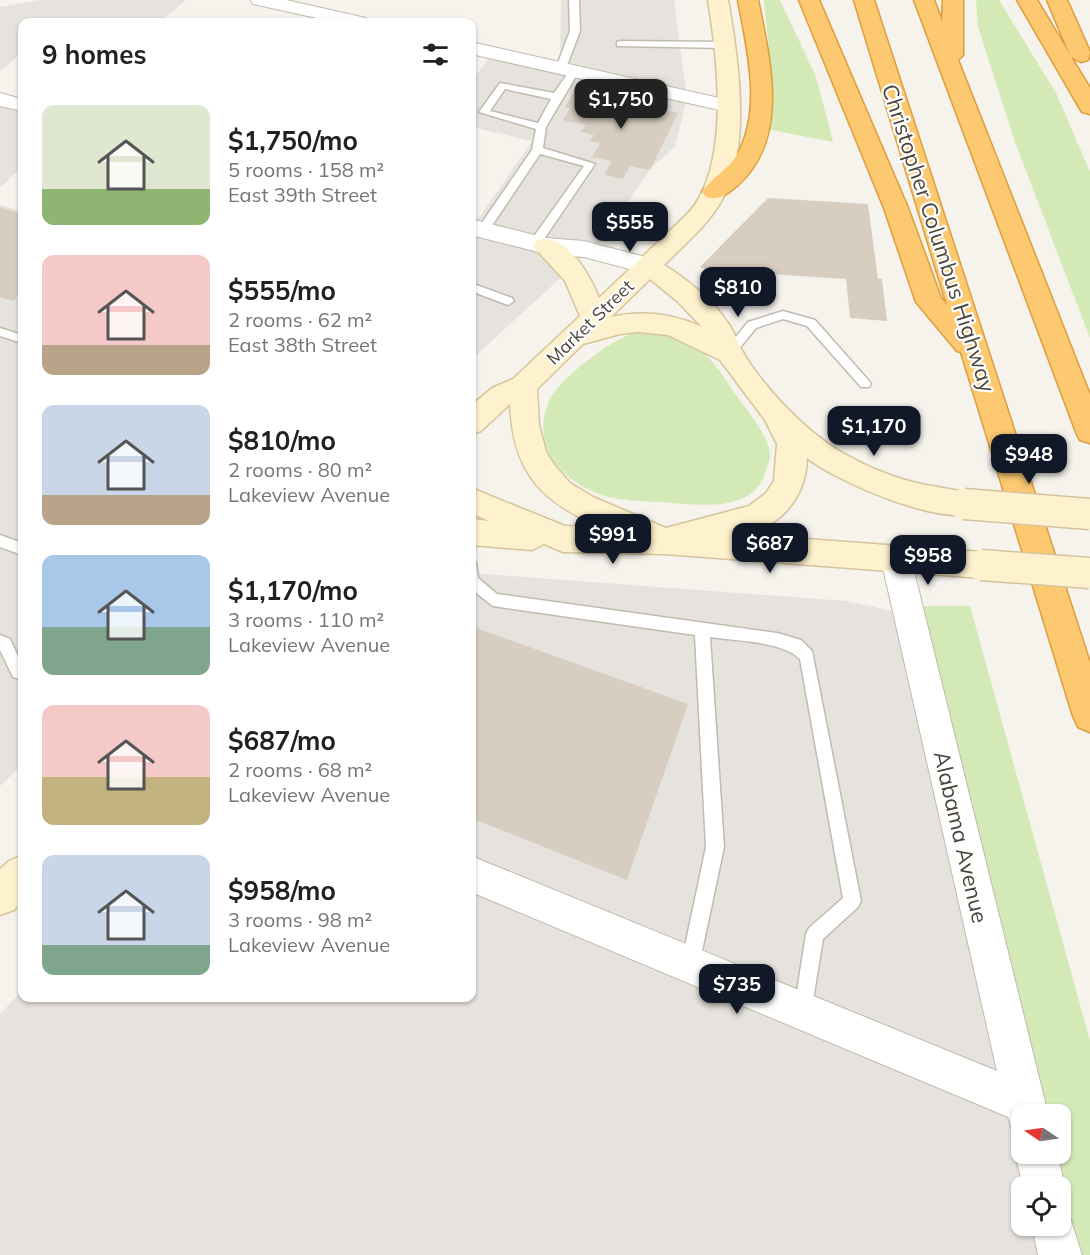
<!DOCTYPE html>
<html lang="en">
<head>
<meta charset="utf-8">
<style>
	body { margin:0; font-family:Mulish,sans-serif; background:#f2f2f2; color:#202124; height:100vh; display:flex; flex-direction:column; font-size:22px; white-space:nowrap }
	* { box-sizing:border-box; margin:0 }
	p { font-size:20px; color:#757577 }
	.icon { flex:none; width:33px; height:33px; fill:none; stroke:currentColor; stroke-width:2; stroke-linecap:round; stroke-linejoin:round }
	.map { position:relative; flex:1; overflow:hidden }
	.drawer { position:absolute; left:18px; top:18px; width:458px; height:984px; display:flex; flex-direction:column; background:#fff; border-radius:12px; box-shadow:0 2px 4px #0004 }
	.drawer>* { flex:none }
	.needle { width:39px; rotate:283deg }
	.controls { position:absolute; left:1011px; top:1104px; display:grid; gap:12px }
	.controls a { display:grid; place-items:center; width:60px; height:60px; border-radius:12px; background:#fff; box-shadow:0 2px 4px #0004; font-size:30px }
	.price { position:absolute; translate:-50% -51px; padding:0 14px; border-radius:12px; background:#111827; color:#fff; font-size:20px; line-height:39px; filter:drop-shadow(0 2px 3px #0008) }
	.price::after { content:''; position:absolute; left:50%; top:36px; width:18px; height:14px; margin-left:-9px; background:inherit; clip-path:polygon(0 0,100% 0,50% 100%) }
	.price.selected { background:#222; color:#fff }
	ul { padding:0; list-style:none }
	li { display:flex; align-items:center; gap:18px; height:150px; padding:0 24px }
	li span { display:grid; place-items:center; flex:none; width:168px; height:120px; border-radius:12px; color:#555 }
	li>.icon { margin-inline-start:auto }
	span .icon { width:72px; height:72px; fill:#fffc; stroke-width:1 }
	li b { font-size:26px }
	h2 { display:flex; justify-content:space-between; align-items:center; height:72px; padding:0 24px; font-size:26px }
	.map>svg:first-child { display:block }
	.industrial { fill:#e6e2dd }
	.green { fill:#d3e9b6 }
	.building { fill:#d7cec1 }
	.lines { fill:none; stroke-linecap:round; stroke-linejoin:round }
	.lane-casing { stroke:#c1baae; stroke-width:3 }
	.street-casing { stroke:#c1baae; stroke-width:2 }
	.secondary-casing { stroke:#d5c49c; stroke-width:3 }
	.highway-casing { stroke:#dc9e3f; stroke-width:3 }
	.lane { fill:#fff; fill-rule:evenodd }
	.street { fill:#fff; fill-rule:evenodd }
	.secondary { fill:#fef1ce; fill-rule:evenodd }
	.highway { fill:#fcc971; fill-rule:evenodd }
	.secondary-bridge-casing { stroke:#d5c49c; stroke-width:33; stroke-linecap:butt }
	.secondary-bridge { stroke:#fef1ce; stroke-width:30 }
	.labels { text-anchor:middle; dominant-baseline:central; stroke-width:4.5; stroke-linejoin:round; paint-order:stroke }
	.far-street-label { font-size:18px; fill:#4a4339; stroke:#fff }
	.street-label { font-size:22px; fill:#4a4339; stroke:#fff }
</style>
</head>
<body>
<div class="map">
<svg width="1090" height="1255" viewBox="0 0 1090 1255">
	<rect width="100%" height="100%" fill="#f6f2ec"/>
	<g class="industrial">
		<polygon points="40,0 186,0 160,22 22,22 22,53 0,71 0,7"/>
		<polygon points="561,0 674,0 687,98 675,147 650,169 602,240 471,360 471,217 479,218 532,141 471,127 471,82 495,50 560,65"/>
		<polygon points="0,97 22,103 22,167 0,188"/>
		<polygon points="0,205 22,211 22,765 0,786"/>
		<polygon points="471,573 846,601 911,615 1032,1114 1022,1114 1022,1154 1042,1154 1050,1186 1022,1186 1022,1226 1059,1226 1067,1255 0,1255 0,1014 22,991 22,998 471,998"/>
	</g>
	<g class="green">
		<polygon points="764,0 780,0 816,77 833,142 767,129 773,91"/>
		<polygon points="976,0 999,0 1056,93 1090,172 1090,338 1015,142 978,27"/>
		<path d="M 641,331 C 651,332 663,331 673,334 C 702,344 718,368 734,392 C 746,410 768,433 770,455 C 770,461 767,467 765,473 C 752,515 694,504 660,502 C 642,501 620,501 602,495 C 584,489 566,477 554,462 C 542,446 540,419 549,401 C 561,377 616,335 641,331 Z"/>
		<polygon points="916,606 970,606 1090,1041 1090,1255 1075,1255 1061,1197 1060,1186 1058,1186 1050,1154 1060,1154 1060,1114 1040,1114"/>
	</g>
	<g class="building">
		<polygon points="575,91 678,113 650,170 630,166 623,179 604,175 612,161 592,157 600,143 590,141 594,135 581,132 586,125 563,120 570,108 565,107"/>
		<polygon points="768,198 868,204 878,279 882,279 887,321 850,318 846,279 708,270 700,267"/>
		<polygon points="0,207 22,214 22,291 13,301 0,297"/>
		<polygon points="471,626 688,704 627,880 471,818"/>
	</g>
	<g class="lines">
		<g class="lane-casing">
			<g id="lane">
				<polygon points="569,0 579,0 580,31 566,68 561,71 556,68 570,31"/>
				<polygon points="620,41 726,42 731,45 726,48 617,46 617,42"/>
				<path d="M 571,69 L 579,71 L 546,127 L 543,148 L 595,164 L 540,245 L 536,246 L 530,242 L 584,166 L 540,154 L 487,233 L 479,233 L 479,227 L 532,150 L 536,129 L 479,112 L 500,83 L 554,93 ZM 505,89 L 551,99 L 538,123 L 490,111 Z"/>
				<polygon points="471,283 512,298 514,301 508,305 471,291"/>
				<polygon points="783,311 815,320 869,381 871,384 869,387 861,387 807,326 783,319 756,328 733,356 725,356 723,353 725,350 748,322"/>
				<polygon points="0,328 22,335 22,343 0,336"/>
				<polygon points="0,535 22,543 22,555 0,547"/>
				<path d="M 471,560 L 476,562 L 478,578 L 497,594 L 777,633 L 801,640 L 812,651 L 861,901 L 858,907 L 823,939 L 810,1018 L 803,1020 L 796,1018 L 794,1011 L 806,934 L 809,928 L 843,898 L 800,659 C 782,641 736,641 710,637 L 724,847 L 699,965 L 696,971 L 690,974 L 684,971 L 681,965 L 706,847 L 695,635 L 493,606 L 471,589 Z"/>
				<polygon points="0,635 10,639 22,665 22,680 13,677 0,650"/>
			</g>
		</g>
		<g class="street-casing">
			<g id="street">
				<polygon points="250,0 286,0 366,18 369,22 335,22 253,4"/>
				<polygon points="471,42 728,100 735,102 739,106 735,110 728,112 471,54"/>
				<polygon points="0,93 22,99 22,111 0,106"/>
				<polygon points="471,219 546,238 584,241 657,260 660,266 657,272 648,274 584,257 546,254 471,235"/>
				<polygon points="896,547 907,550 911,559 1048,1114 1022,1114 1022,1132 1012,1129 1008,1117 471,892 471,856 997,1071 881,559 885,550"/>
				<polygon points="1022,1139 1022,1154 1057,1154 1065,1186 1060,1198 1060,1186 1023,1186 1015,1154"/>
				<polygon points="1060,1207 1068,1211 1082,1255 1038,1255 1032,1226 1060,1226"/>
			</g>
		</g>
		<g class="secondary-casing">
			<g id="secondary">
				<path d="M 708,0 L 728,0 C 738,56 752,148 722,200 C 708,225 685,244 664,265 C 688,280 712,299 728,323 C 734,331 736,339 740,347 C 761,385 804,430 841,452 C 867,467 896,479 926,485 C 942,488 959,490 975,495 L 979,504 L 975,513 C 937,525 838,482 807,458 C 807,485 793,511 770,524 C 761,529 748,531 738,534 L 981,552 L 992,556 L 997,565 L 992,574 L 981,578 L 665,554 L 563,552 L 544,544 L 532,550 L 471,545 L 471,519 L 489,521 L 471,513 L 471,488 L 565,526 L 600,527 C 540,501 513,472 510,404 L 481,431 L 471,434 L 471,406 L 492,388 L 513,379 L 580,316 L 565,281 L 533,246 L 537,240 C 566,232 590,275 599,298 C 619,279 639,260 659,241 C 672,227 690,215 699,198 C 728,147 717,55 708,0 ZM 650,279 L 677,301 L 702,327 C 674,314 642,310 611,317 ZM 638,332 L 668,335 L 720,360 L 765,420 L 777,444 L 774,481 L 766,493 L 749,506 L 666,528 L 593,497 L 570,483 L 555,466 L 546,452 L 539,425 L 537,389 L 583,344 L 620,334 Z"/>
				<polygon points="22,855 22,901 14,910 0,915 0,869 9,861"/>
			</g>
		</g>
		<g class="highway-casing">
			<g id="highway">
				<path d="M 738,0 L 758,0 C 770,60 790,138 738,185 C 727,194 720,201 706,197 L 702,192 C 711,178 728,170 737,155 C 763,110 747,48 738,0 Z"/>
				<polygon points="799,0 819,0 908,208 941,298 947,305 854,0 874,0 1090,663 1090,732 1078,727 1073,716 961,352 957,351 916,302 884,208"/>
				<polygon points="914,0 934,0 942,21 943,0 963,0 963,55 958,60 1090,395 1090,443 1080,440 1076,432"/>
				<polygon points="1017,0 1037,0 1070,55 1047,0 1067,0 1090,52 1088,60 1081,62 1071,57 1090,88 1090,114 1082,112 1079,107"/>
			</g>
		</g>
		<use href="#lane" class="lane"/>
		<use href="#street" class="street"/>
		<use href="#secondary" class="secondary"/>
		<use href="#highway" class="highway"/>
		<g class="secondary-bridge-casing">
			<g id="secondary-bridge">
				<polyline points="964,504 1090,514"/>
				<polyline points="981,565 1090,573"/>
			</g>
		</g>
		<use href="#secondary-bridge" class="secondary-bridge"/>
	</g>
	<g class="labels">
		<g class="far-street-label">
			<text transform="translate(590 322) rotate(-44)">Market Street</text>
		</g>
		<g class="street-label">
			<text transform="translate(939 238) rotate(72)">Christopher Columbus Highway</text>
			<text transform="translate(961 837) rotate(77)">Alabama Avenue</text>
		</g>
	</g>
</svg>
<div class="controls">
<a><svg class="needle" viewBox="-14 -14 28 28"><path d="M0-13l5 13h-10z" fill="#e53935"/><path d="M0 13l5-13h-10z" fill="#757577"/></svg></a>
<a><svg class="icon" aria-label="locate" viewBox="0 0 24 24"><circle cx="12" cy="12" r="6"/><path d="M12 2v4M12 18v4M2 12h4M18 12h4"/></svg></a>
</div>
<b class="price selected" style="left:621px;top:130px">$1,750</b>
<b class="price" style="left:630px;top:253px">$555</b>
<b class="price" style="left:738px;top:318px">$810</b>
<b class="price" style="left:874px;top:457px">$1,170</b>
<b class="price" style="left:1029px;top:485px">$948</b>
<b class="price" style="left:613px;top:565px">$991</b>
<b class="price" style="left:770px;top:574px">$687</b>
<b class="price" style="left:928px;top:586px">$958</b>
<b class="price" style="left:737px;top:1015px">$735</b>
<section class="drawer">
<h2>9 homes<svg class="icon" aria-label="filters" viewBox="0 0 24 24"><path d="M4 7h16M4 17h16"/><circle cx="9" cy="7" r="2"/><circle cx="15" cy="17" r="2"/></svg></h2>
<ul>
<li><span style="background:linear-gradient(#dfe7d0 70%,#8fb573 0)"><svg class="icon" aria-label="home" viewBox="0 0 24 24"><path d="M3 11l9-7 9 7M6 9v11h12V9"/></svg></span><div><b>$1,750/mo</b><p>5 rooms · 158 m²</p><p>East 39th Street</p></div></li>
<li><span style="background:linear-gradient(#f6c9c9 75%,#b9a48a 0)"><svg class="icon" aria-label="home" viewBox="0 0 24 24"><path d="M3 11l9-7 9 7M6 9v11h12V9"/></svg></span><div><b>$555/mo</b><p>2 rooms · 62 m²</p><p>East 38th Street</p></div></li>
<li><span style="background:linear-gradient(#c9d6e8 75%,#b9a48a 0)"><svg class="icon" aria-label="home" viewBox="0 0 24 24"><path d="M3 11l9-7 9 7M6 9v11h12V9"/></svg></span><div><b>$810/mo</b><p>2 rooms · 80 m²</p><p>Lakeview Avenue</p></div></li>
<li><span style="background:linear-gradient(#a9c7e8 60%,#7fa58c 0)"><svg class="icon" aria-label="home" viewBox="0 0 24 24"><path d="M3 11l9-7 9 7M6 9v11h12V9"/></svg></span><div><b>$1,170/mo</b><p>3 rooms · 110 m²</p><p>Lakeview Avenue</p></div></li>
<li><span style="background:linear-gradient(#f6c9c9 60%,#c2b280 0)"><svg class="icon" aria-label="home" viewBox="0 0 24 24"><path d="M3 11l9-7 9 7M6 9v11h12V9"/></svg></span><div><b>$687/mo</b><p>2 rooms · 68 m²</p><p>Lakeview Avenue</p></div></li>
<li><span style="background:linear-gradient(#c9d6e8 75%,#7fa58c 0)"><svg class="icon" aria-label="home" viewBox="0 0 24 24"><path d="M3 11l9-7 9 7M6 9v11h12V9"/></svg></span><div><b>$958/mo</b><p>3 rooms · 98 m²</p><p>Lakeview Avenue</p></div></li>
</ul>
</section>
</div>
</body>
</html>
